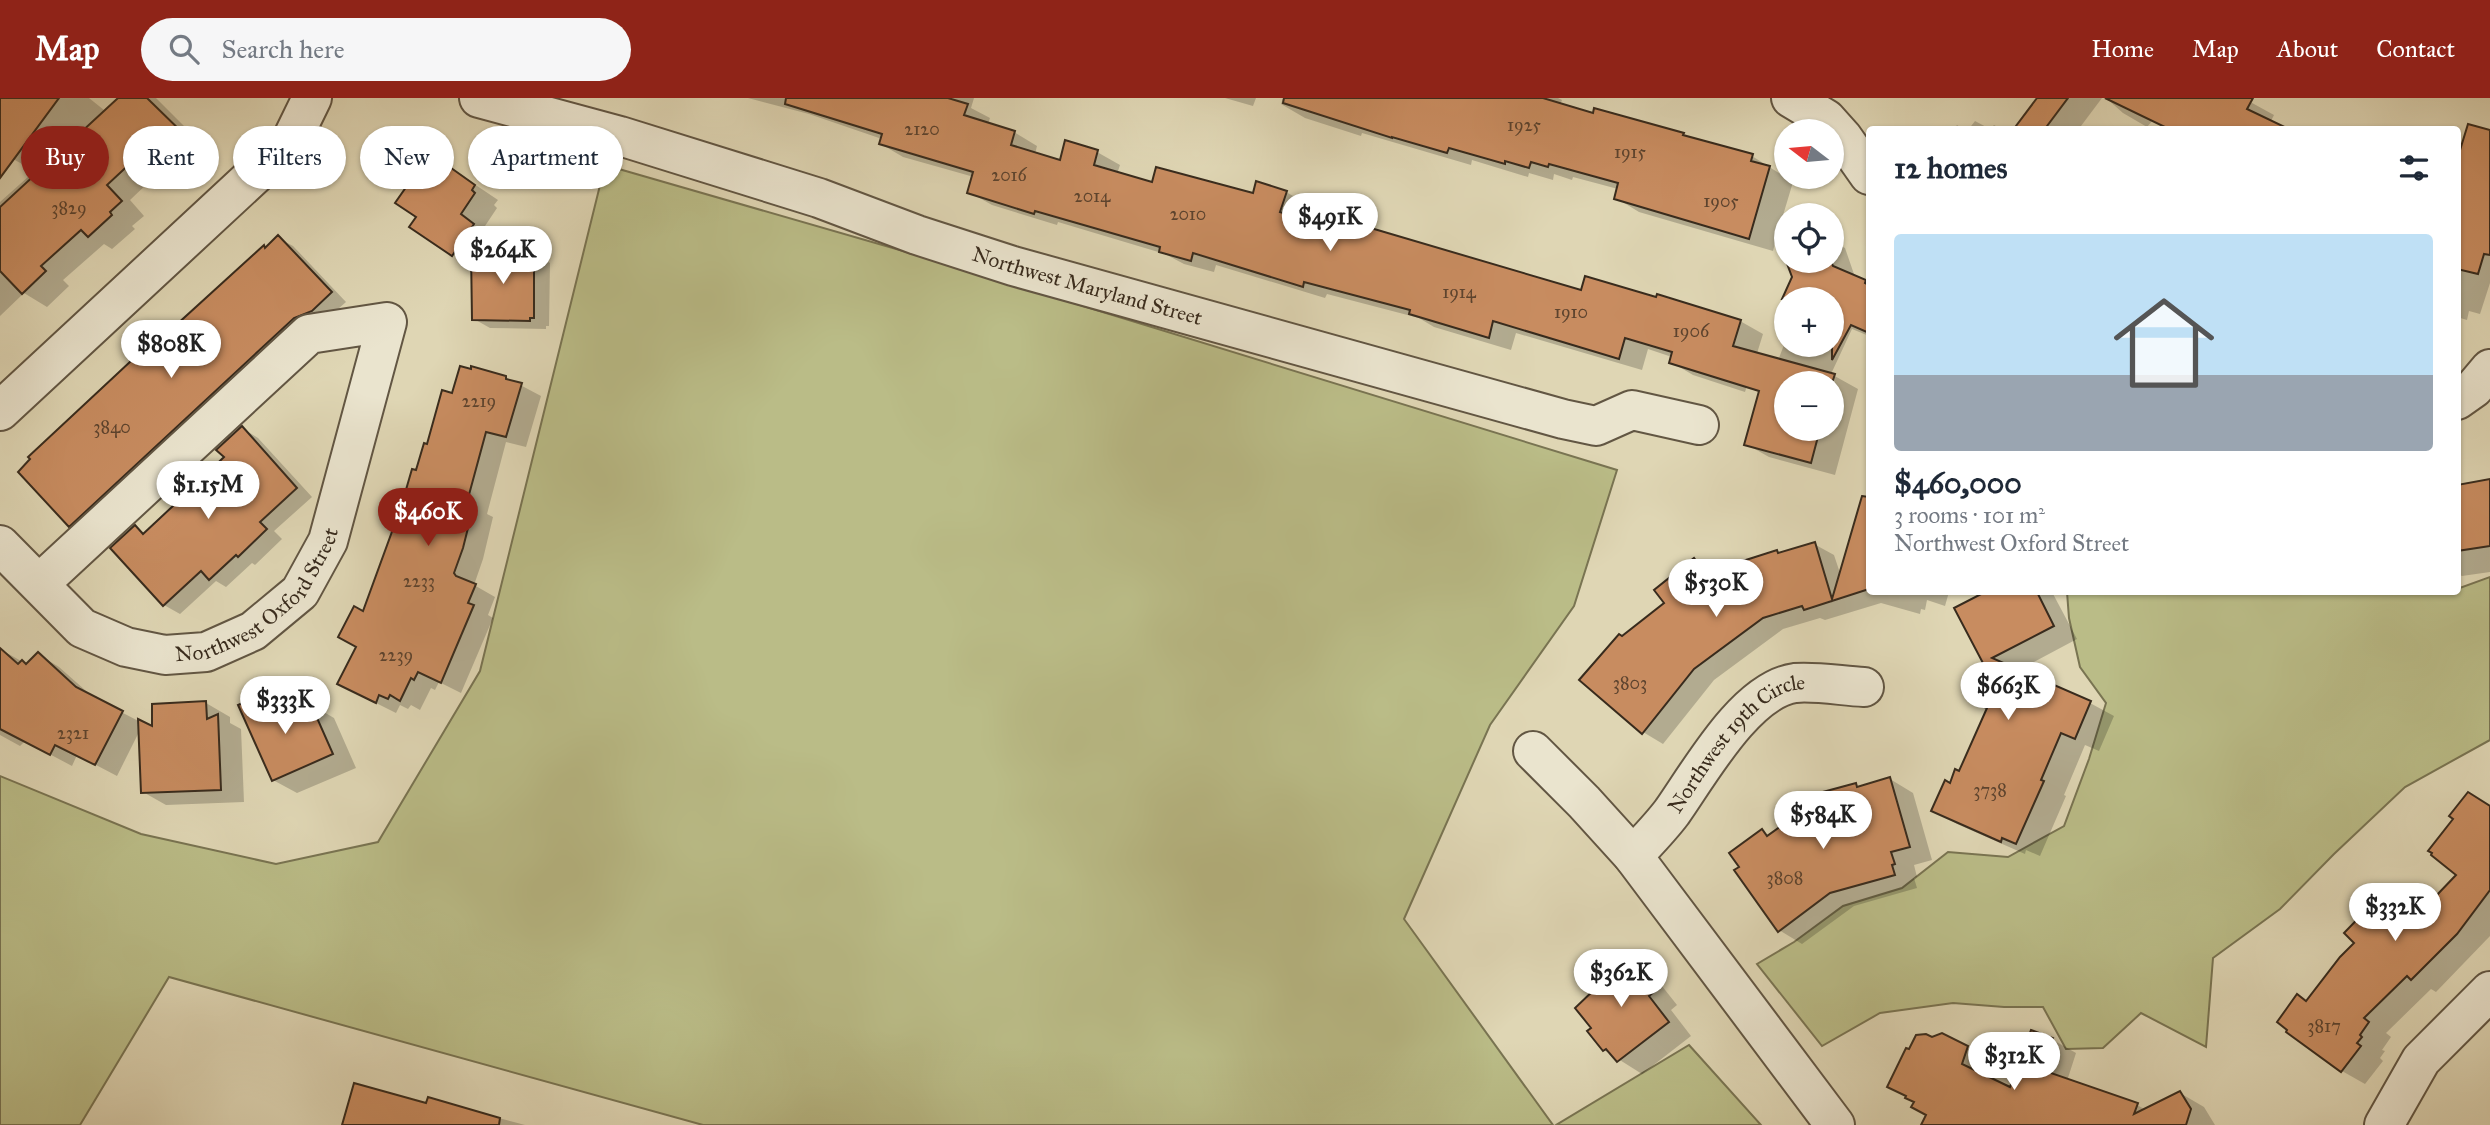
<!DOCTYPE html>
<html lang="en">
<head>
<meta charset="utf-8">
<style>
	body { margin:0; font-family:"IM FELL Great Primer",serif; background:#f6f6f7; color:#1f2937; height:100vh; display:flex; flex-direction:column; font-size:26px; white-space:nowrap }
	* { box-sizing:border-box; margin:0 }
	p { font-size:23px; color:#747a83 }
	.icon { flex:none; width:38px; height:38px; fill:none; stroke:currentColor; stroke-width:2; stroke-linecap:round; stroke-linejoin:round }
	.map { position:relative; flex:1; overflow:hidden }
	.sheet { position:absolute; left:1866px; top:28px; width:595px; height:469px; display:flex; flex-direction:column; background:#fff; border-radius:7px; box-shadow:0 2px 5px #0004 }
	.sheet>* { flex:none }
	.hud { position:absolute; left:21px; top:28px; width:665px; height:63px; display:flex; gap:14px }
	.needle { width:46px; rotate:286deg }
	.tools { position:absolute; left:1774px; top:21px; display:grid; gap:14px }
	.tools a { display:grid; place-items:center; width:70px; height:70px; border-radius:50%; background:#fff; box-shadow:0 2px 5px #0004; font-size:35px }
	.price { position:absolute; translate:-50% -60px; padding:0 16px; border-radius:24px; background:#fff; color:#222; font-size:23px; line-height:46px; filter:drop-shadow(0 2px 4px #0008) }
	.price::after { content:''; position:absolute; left:50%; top:42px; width:21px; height:16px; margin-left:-10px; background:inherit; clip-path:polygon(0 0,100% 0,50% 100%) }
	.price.current { background:#8f2418; color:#fff }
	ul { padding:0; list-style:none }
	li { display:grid; align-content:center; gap:14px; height:371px; padding:0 28px }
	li+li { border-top:2px solid #e0e1e3 }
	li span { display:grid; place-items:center; height:217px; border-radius:7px; color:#555 }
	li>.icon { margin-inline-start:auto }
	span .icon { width:126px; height:126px; fill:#fffc; stroke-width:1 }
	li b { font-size:30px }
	h2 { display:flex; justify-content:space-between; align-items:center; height:84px; padding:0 28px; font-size:30px }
	.chip { padding:0 24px; border-radius:32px; background:#fff; box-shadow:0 2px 5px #0004; font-size:24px; line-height:63px }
	.chip.current { background:#8f2418; color:#fff }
	header { display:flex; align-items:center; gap:42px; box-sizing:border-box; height:98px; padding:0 35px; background:#8f2418; color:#fff }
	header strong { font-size:33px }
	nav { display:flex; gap:38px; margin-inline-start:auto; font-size:24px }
	.search { width:490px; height:63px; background:#f6f6f7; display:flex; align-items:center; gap:18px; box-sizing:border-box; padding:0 24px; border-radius:38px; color:#747a83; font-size:26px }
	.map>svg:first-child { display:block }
	.green { fill:#babc87; stroke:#797452; stroke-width:2 }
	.shadow { fill:#0003; fill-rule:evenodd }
	.building { fill:#c88c60; stroke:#382b1d; stroke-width:2 }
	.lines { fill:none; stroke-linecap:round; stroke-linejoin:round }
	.minor-casing { stroke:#625643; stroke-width:42 }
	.minor { stroke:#eae4ce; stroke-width:38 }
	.labels { text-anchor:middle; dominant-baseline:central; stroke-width:6; stroke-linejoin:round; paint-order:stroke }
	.number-label { font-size:18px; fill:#5c432e }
	.street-label { font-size:21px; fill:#382b1d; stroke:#eae4ce }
</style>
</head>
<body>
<header>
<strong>Map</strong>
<div class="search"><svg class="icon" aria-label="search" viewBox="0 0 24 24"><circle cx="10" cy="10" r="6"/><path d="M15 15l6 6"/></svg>Search here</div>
<nav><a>Home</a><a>Map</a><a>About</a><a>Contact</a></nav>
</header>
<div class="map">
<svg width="2490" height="1027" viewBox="0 0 2490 1027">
	<rect width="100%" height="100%" fill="#dfd6b4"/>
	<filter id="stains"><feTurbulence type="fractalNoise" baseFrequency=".00286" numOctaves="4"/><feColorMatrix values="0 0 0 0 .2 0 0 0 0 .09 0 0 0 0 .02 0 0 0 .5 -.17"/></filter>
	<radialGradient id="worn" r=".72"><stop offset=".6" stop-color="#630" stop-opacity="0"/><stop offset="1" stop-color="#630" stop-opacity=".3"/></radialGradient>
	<g class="green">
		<polygon points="605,67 917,157 1617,372 1574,508 1490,627 1404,821 1553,1027 703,1027 169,879 80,1027 0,1027 0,678 141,736 276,766 378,744 480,573"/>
		<polygon points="2490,479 2490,642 2405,689 2334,756 2280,811 2213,860 2206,949 2141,915 2103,950 2066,951 2043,909 2004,909 1953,905 1880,915 1822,948 1757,866 1794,844 1843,808 1902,790 1948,754 2008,759 2064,728 2089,661 2106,605 2080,569 2069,520 2067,494 2457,494 2457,491"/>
		<polygon points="1689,947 1761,1027 1556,1027"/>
	</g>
	<g class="shadow">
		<polygon points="0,0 89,0 104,12 117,0 156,0 214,58 192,78 169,65 130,102 144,118 132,128 135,131 112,151 104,146 63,182 69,188 47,209 24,195 0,218 0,104 39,69 24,67 0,54"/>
		<polygon points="748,0 974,0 971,10 990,20 988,26 1014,34 1037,48 1035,56 1061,64 1097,54 1120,67 1117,76 1153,86 1254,97 1286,94 1309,107 1304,123 1582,195 1740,223 1763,236 1745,294 1693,277 1671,264 1672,259 1648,251 1642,272 1516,235 1511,252 1434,229 1419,220 1327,196 1325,200 1216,167 1214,174 1184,166 1165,156 1058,124 1057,127 992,107 969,94 974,79 903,59 881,46 882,41 809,16"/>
		<polygon points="1225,0 1256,0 1253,8"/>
		<polygon points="1283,0 1558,0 1562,2 1560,7 1594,17 1683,36 1693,42 1752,58 1793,84 1778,134 1787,131 1787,158 1778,134 1773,153 1639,114 1616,100 1618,91 1573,79 1572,82 1554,76 1553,82 1529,75 1528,79 1472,62 1471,67 1362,35 1361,38 1305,20 1281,6"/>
		<polygon points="2040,0 2102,0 2078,32 2015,32"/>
		<polygon points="2106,0 2243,0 2274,17 2270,25 2282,32 2170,32 2153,22 2147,29 2123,15"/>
		<polygon points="1975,23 1990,31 1994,27 2003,32 1968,32"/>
		<polygon points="1957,27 1964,32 1953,32"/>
		<polygon points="2490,34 2490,185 2480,216 2469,213 2467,222 2457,219 2457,69"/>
		<polygon points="431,57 498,102 494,107 497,110 483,131 497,141 487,155 534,156 550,165 549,228 546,228 546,231 490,230 474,221 472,168 412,128 418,119"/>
		<path d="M 1832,135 L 1837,146 L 1845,150 L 1855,179 L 1868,185 L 1862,199 L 1869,190 L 1869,238 L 1852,231 L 1831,276 L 1858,291 L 1835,377 L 1769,359 L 1746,346 L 1787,239 L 1787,247 L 1832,247 L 1832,201 L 1790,201 L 1785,198 L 1794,179 L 1788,163 L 1832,163 ZM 1787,285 L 1832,285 L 1832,331 L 1787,331 Z"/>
		<polygon points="278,140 293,148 346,204 84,436 70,427 164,240"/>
		<polygon points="505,279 541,298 526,349 506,344 487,416 493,419 483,461 474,487 495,499 488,517 493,520 461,595 439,584 435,592 431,590 420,612 411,607 408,611 400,607 396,615 360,597 358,549 363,515 417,374 453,297"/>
		<polygon points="242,330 258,340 312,399 274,433 282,441 255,467 252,465 226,489 216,483 180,516 164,507 135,429 146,436 226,360"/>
		<polygon points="2490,387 2490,474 2462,478 2457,475 2457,389"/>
		<polygon points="1869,433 1869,494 1949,494 1945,508 1927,502 1925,512 1921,511 1920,516 1881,505 1825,522 1820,520 1783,531 1714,582 1663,646 1643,634 1623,540 1667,506 1694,462 1714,474 1777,454 1782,456 1814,446 1834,457 1841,478"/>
		<polygon points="1988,494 2052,494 2077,541 2017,573 2090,605 2114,618 2099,653 2085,647 2064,697 2066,698 2040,758 2026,752 2025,756 1957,726 1933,712 1960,675 1989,610 1995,586 1956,510"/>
		<polygon points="0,551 28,567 38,556 59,569 94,600 154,631 206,605 230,619 230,625 241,631 244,704 166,707 143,694 140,632 117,678 77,657 72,668 25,643 20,648 0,637"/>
		<polygon points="267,596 290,610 292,614 310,606 334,620 356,670 297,695 273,682"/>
		<polygon points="1890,681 1913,695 1932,762 1914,767 1917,779 1914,780 1917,790 1854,808 1802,846 1779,832 1762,733 1770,738 1784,732 1855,687 1860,689"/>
		<polygon points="2476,700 2490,708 2490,838 2436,894 2431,891 2386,935 2391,939 2382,952 2385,953 2380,960 2383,963 2365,986 2342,973 2308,905 2357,845 2375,806 2388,813 2395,806 2418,819 2459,777"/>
		<polygon points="1622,858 1645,872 1658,883 1677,907 1671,912 1691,938 1642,976 1604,952 1594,931 1600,888"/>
		<polygon points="2032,934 2053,942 2076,955 2067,983 2137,1007 2146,1012 2180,995 2204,1009 2215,1027 1932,1027 1928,1017 1932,941 1942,937 1991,963 1985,979 2011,991"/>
		<polygon points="427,1007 499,1020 525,1027 344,1027"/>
	</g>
	<g class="building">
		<polygon points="0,0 59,0 0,80"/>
		<polygon points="118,0 147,0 191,43 167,66 150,47 107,87 122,103 110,114 112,117 88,139 81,132 41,168 46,173 22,196 0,173 0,109"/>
		<polygon points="786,0 948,0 968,6 964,17 1015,33 1011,47 1060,62 1065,42 1098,52 1094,67 1152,84 1156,69 1253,95 1256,83 1287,93 1280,114 1335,130 1337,126 1362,133 1364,128 1581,192 1585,178 1656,199 1657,196 1741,222 1733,248 1835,276 1832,285 1787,285 1787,331 1820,331 1811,365 1744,347 1759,293 1669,265 1672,254 1625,240 1619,261 1493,223 1489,240 1409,216 1410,212 1304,184 1303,189 1193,155 1191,163 1159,154 1160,149 1035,113 1034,116 967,95 973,74 879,46 882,36 785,6"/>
		<polygon points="1284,0 1543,0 1593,15 1594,10 1684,35 1683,37 1753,56 1751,63 1770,68 1749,141 1614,101 1618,85 1549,66 1548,69 1531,64 1529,70 1505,63 1505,66 1449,50 1447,55 1392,39 1392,40 1283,5"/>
		<polygon points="2037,0 2068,0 2044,32 2013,32"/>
		<polygon points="2105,0 2253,0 2247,11 2291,32 2171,32"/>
		<polygon points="2468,26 2490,32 2490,157 2484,156 2478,176 2457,171 2457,62"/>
		<polygon points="430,55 475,87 472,92 475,95 461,116 474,126 452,158 409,129 416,119 395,105"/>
		<polygon points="278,137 332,194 312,213 294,220 69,429 18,374 30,361 28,359 132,262 162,236 164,238 264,147 265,150"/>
		<polygon points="471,153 534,154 534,220 530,220 530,223 472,222"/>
		<polygon points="1786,163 1831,163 1833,168 1866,182 1865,185 1869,187 1869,235 1851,227 1832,262 1832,201 1782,201 1792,179"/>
		<polygon points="460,268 471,271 471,268 506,278 506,281 522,285 506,339 486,334 467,404 474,406 463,450 454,475 456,478 476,486 468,505 474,507 441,585 418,574 414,582 411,580 400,603 390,597 388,601 379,597 376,605 337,586 356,549 338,539 354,508 363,513 401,409 412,371 416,372 424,345 427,346 442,292 452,295"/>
		<polygon points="242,328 297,390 260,424 267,431 238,459 236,457 209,482 201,473 163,508 110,450 135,427 143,436 174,407 224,359 216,352"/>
		<polygon points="2490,381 2490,448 2457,453 2457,387"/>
		<polygon points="1862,398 1869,399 1869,491 1804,512 1802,508 1763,520 1694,571 1642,636 1579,582 1619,536 1622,538 1664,505 1654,492 1694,460 1705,475 1777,452 1778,455 1815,444 1832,501"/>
		<polygon points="1985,494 2037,494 2054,528 1992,560 2091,603 2075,641 2061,635 2041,682 2044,683 2016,746 2002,740 2001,744 1931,713 1945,682 1950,685 1955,671 1959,673 1987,610 1984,609 1994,586 1954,510"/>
		<polygon points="0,550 18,566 22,562 26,566 38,554 76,589 123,613 95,667 55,647 50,657 0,631"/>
		<polygon points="267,594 278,619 310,604 333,656 272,683 238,607"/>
		<polygon points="206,603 207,621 218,616 221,692 141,695 138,621 152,628 152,606"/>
		<polygon points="1890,679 1910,749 1891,754 1895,766 1892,767 1895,777 1830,795 1778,834 1734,772 1739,769 1729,755 1762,731 1767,738 1781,728 1783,731 1821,703 1819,695 1856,685 1857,689"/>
		<polygon points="2468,694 2490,708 2490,792 2457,836 2411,882 2407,878 2364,920 2369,924 2360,937 2362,939 2357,945 2361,948 2341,974 2286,934 2287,932 2277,924 2297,896 2306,903 2340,859 2354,845 2344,835 2375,803 2385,813 2394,804 2413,822 2456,777 2431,757 2432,755 2428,753 2453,721 2449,718"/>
		<polygon points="1621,856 1632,870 1635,867 1655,893 1649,898 1669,924 1617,964 1606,951 1603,953 1587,933 1591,930 1575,910 1598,888 1592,879"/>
		<polygon points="2031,932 2053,940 2042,972 2138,1005 2134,1016 2180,993 2191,1011 2186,1027 1921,1027 1926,1017 1911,1009 1914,1004 1905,1000 1906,998 1887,989 1906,950 1909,951 1916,937 1926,936 1932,939 1942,935 1968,948 1962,966 2010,989"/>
		<polygon points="354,985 426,1005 428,999 500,1020 499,1027 342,1027"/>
	</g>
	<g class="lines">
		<g class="minor-casing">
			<g id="minor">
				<path id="s1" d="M 479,0 L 620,38 L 819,100 L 917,137 L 1013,168 L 1563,321 L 1596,328 L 1632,312 L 1699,327"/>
				<polyline points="1791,0 1826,21 1843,40 1869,77"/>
				<polyline points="2457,302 2474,290 2490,271"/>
				<polyline points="0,313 291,43 312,0"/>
				<path id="s2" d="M 0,447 L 82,530 L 126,549 L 165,557 L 206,554 L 253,533 L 300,494 L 328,443 L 387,224 L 309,236 L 39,486"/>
				<polyline points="1533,653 1584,704 1633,758 1835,1027"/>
				<path id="s3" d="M 1633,758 C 1646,744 1660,730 1672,714 C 1699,676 1745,592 1795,585 C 1815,583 1843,588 1864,589"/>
				<polyline points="2384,1027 2421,962 2490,893"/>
			</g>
		</g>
		<use href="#minor" class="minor"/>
	</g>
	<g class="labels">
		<g class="number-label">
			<text x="1524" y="27">1925</text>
			<text x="922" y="31">2120</text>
			<text x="1630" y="54">1915</text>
			<text x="1009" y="77">2016</text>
			<text x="1092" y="98">2014</text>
			<text x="1721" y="103">1905</text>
			<text x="69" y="110">3829</text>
			<text x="1188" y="116">2010</text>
			<text x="1459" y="194">1914</text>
			<text x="1571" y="214">1910</text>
			<text x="1691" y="233">1906</text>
			<text x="479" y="303">2219</text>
			<text x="112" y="329">3840</text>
			<text x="419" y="483">2233</text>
			<text x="396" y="557">2239</text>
			<text x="1630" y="585">3803</text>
			<text x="73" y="635">2321</text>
			<text x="1990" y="692">3738</text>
			<text x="1785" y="780">3808</text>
			<text x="2324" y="928">3817</text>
		</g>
		<g class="street-label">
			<text stroke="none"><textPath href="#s1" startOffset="637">Northwest Maryland Street</textPath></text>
			<text stroke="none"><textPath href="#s2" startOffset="322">Northwest Oxford Street</textPath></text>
			<text stroke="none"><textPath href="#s3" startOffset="156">Northwest 19th Circle</textPath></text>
		</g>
	</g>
	<rect width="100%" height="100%" filter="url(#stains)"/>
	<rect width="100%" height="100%" fill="url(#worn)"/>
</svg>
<div class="tools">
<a><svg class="needle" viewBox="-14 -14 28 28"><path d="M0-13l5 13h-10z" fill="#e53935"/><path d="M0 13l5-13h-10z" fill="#747a83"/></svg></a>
<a><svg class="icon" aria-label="locate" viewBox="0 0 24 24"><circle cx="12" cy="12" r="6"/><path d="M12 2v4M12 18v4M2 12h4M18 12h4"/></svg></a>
<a>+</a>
<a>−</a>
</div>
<b class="price" style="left:1330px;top:155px">$491K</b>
<b class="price" style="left:503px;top:188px">$264K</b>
<b class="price" style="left:171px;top:282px">$808K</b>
<b class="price" style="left:208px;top:423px">$1.15M</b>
<b class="price current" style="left:428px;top:450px">$460K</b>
<b class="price" style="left:1716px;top:521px">$530K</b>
<b class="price" style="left:2008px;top:624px">$663K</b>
<b class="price" style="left:285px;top:638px">$333K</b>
<b class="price" style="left:1823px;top:753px">$584K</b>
<b class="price" style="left:2395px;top:845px">$332K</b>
<b class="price" style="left:1621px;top:911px">$362K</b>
<b class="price" style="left:2014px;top:994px">$312K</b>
<div class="hud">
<a class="chip current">Buy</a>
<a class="chip">Rent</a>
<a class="chip">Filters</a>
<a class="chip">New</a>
<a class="chip">Apartment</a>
</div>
<section class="sheet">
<h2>12 homes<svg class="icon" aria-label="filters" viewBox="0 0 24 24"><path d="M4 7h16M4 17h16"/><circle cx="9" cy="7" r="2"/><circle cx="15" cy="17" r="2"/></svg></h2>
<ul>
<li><span style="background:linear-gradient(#bfe0f5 65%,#9aa5b1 0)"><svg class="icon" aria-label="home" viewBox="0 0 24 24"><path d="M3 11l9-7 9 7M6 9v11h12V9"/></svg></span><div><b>$460,000</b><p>3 rooms · 101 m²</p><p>Northwest Oxford Street</p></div></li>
</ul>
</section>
</div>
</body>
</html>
